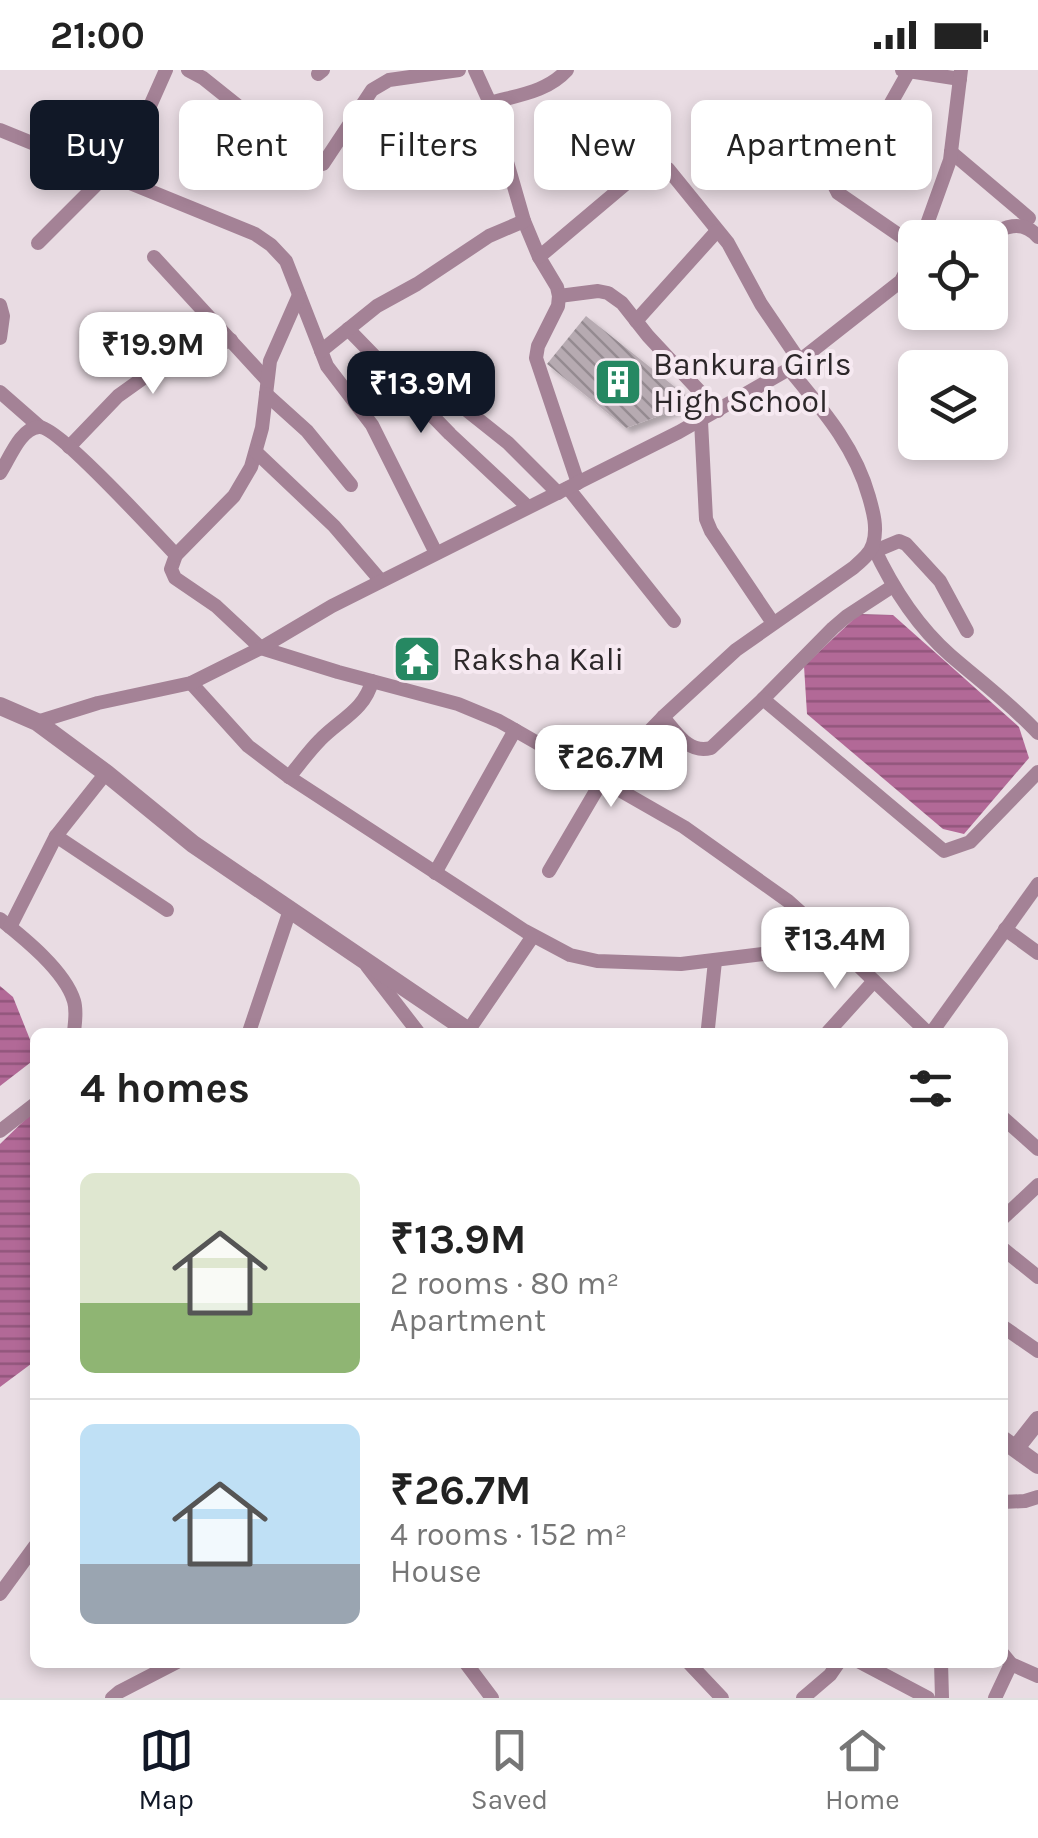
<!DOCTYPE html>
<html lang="en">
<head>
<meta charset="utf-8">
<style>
	body { margin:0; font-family:Karla,sans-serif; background:#f2f2f2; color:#222; height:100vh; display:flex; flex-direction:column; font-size:38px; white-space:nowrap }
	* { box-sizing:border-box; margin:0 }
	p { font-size:32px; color:#767676 }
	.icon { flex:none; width:55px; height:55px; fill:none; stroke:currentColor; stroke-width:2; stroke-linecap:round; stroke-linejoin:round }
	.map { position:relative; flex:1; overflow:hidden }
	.details { position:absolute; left:30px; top:958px; width:978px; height:640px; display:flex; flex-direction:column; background:#fff; border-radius:15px; box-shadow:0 5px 15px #0003 }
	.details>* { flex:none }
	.hud { position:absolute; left:30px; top:30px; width:980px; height:90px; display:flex; gap:20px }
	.tools { position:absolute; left:898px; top:150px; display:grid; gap:20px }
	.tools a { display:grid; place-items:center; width:110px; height:110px; border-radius:15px; background:#fff; box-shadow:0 5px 15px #0003; font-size:50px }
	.price { position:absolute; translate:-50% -85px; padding:0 22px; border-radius:20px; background:#fff; color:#222; font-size:32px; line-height:65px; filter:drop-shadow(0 2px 5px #0008) }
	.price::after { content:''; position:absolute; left:50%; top:60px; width:30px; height:22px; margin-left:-15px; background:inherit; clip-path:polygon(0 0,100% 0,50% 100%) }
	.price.on { background:#111827; color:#fff }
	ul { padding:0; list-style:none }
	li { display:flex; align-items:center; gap:30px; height:250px; padding:0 50px }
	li+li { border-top:2px solid #e0e0e0 }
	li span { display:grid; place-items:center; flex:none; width:280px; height:200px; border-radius:15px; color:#555 }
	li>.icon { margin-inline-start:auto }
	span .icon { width:120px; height:120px; fill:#fffc; stroke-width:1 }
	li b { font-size:42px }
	h2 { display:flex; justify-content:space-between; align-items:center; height:120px; padding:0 50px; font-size:42px }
	.chip { padding:0 35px; border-radius:15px; background:#fff; box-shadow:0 5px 15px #0003; font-size:35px; line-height:90px }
	.chip.on { background:#111827; color:#fff }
	.status { display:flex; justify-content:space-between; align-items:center; height:70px; padding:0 50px; background:#fff; direction:ltr }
	.status svg { height:28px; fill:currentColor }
	.tabs { display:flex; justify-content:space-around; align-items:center; height:140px; border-top:2px solid #e0e0e0; background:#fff; font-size:28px; color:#767676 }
	.tabs a { display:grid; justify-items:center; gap:5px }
	.tabs .on { color:#111827 }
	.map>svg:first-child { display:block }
	.water { fill:url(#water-rules) }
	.building { fill:url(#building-back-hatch); filter:url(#shadow) }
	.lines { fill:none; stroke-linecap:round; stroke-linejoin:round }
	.minor { stroke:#a48296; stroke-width:14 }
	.tertiary { stroke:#a48296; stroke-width:18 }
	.labels { text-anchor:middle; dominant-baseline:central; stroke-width:8; stroke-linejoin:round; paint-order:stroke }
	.poi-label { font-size:32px; fill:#2c2729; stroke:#f6e9f1; text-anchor:start }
</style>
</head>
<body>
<div class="status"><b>21:00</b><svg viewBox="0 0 49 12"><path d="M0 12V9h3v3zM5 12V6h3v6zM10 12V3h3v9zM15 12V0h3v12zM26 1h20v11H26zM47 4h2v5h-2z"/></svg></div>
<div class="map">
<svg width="1038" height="1628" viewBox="0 0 1038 1628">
	<defs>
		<pattern id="water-rules" width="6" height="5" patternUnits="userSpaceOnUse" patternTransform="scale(2.5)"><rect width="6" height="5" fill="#b26997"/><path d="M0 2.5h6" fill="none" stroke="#91567b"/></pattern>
		<pattern id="building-back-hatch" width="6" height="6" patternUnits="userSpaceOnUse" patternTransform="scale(2.5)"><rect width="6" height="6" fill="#b6aab1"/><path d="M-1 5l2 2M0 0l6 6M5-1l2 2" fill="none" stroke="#948a90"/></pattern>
		<filter id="shadow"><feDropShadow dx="5" dy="5" stdDeviation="2.5" flood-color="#0004"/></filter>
	</defs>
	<rect width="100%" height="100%" fill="#e9dce3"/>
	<g class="water">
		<polygon points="859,544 893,545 1019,657 1029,688 964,764 943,759 807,644 804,596"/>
		<polygon points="0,916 13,927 35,982 35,989 0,1016"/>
		<polygon points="33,1042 35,1042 35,1291 0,1317 0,1074"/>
	</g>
	<polygon class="building" points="586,246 690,329 683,337 626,358 547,294"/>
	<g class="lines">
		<g class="minor">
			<polyline points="188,0 203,8 243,40"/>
			<polyline points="475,0 490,33 524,151 539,187 557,217 559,226 558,236 538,276 536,288 578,413"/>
			<polyline points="902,0 960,9"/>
			<polyline points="909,1 882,49 837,105 834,115 838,123 915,176"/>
			<polyline points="318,4 323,0"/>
			<path d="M 490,33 C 518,25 547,22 567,0"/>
			<polyline points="0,60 255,164 271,175 286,191 327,296 372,355 436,483"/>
			<polyline points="951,82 1029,148"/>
			<polyline points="323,94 372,20 389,10 459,0"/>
			<polyline points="118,108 166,0"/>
			<polyline points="922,168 950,90 961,0"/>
			<path d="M 984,168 C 1004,157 1022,148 1038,167"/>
			<polyline points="38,173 107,104"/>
			<polyline points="154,187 266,309"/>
			<path d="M 539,187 L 641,101 C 651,95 656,94 668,99 L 728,173 L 761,234 L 799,290"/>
			<polyline points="299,225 270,291 262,358 251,397 234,426 176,485 171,499 175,508 216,536 261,578 338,602 458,634 499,651 684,757 788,831 837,875 927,962"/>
			<polyline points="559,226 598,221 608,223 622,233 648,266 718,341"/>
			<polyline points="0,235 3,246 0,268"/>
			<polyline points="636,251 717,161"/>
			<polyline points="348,259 450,364 528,437"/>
			<polyline points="321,281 377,236 417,214 489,166 524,151"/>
			<polyline points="0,322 40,357"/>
			<polyline points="266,324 307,361 351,415"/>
			<polyline points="454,330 508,373 558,423"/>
			<polyline points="701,351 706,449 711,461 773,553"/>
			<polyline points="69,377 118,326 153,301 231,270"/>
			<polyline points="256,382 334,456 381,511"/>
			<path d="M 0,403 C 9,390 20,358 39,357 C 57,356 158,466 176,485"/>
			<polyline points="568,418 674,551"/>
			<path d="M 873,476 C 892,517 916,555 950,585 C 980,611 1011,634 1038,663"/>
			<polyline points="875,481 899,471 906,474 940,511 967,561"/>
			<polyline points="191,613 248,676 289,707 525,861 570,885 597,891 681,894 837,875"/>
			<polyline points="763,629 833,558 847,546 893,516"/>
			<path d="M 663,647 C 677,663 688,684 711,678 L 763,629 L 944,781 L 970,772 L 1038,702"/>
			<polyline points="37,652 98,633 191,613 261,578 332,536 679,362 789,299 901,211 915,184"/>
			<path d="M 289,707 C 299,695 309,681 320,670 C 339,650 365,640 372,611"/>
			<polyline points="56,766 167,840"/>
			<path d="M 549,801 L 603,709 L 663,647 L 736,580 L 853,498 C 861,491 870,484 873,474 C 878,458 873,441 869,427 C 855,376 822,339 789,299"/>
			<polyline points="435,803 515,660"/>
			<path d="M 0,849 C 24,868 65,901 74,931 C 77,941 75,952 74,962"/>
			<polyline points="10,857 56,766 106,703"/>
			<polyline points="1005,859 1038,883"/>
			<polyline points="367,896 418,962"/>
			<polyline points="708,958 715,891"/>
			<polyline points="468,961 533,866"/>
			<polyline points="249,962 290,840"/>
			<polyline points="828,962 874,911"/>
			<polyline points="932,962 1038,814"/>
			<polyline points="1002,1047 1038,1079"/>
			<polyline points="0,1061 35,1034"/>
			<polyline points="1002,1149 1038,1115"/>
			<polyline points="1002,1178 1038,1207"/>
			<polyline points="1002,1256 1038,1281"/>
			<polyline points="1002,1432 1025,1431 1038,1427"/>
			<polyline points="0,1524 35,1476"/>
			<polyline points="1002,1583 1011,1594 1038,1606"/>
			<polyline points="465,1592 492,1628"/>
			<polyline points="688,1592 722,1628"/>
			<polyline points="860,1592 928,1628"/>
			<polyline points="941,1592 942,1628"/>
			<polyline points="112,1628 119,1622 177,1592"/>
			<polyline points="803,1628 830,1605 839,1592"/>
			<polyline points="995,1628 1011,1594"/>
		</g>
		<g class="tertiary">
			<polyline points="0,636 37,652 106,703 193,774 470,962"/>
			<polyline points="1002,1369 1038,1395"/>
			<polyline points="1016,1378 1038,1350"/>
		</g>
	</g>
	<defs>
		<g id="building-square" transform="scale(2.5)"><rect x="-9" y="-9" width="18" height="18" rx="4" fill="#268862" stroke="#f6e9f1"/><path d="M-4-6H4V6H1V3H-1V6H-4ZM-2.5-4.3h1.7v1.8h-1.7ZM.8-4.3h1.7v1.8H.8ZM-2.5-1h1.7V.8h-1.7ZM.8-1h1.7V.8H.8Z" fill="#fff"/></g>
		<g id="temple-square" transform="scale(2.5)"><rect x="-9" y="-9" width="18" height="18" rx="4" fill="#268862" stroke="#f6e9f1"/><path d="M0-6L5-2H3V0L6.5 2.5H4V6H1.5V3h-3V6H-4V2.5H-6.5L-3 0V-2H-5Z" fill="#fff"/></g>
	</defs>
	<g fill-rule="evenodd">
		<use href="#building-square" x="618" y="312"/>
		<use href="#temple-square" x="417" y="589"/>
	</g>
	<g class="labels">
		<g class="poi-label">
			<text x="653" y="294">Bankura Girls<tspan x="653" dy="37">High School</tspan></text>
			<text x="452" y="589">Raksha Kali</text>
		</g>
	</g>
</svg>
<div class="tools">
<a><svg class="icon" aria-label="locate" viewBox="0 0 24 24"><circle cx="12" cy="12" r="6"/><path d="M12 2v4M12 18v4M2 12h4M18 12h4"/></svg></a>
<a><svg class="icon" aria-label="layers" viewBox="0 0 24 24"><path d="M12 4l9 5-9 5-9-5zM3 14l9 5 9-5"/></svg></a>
</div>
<b class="price" style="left:153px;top:327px">₹19.9M</b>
<b class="price on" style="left:421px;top:366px">₹13.9M</b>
<b class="price" style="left:611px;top:740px">₹26.7M</b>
<b class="price" style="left:835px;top:922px">₹13.4M</b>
<div class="hud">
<a class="chip on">Buy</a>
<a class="chip">Rent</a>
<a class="chip">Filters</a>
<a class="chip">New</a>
<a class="chip">Apartment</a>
</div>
<section class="details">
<h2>4 homes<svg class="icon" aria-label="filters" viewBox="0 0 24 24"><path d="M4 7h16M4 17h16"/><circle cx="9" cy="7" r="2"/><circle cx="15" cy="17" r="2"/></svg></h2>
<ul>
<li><span style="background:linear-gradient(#dfe7d0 65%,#8fb573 0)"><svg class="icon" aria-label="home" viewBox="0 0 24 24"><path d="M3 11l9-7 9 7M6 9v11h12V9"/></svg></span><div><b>₹13.9M</b><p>2 rooms · 80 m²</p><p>Apartment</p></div></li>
<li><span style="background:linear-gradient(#bfe0f5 70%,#9aa5b1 0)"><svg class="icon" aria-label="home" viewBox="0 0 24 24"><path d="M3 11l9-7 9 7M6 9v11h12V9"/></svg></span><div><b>₹26.7M</b><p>4 rooms · 152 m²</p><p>House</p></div></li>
</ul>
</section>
</div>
<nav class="tabs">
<a class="on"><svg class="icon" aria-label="map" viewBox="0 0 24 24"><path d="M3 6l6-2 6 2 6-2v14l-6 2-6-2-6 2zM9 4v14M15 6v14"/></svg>Map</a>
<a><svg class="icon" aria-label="saved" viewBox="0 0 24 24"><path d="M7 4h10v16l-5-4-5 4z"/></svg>Saved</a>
<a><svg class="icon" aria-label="home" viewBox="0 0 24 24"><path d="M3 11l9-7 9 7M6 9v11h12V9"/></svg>Home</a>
</nav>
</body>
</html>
